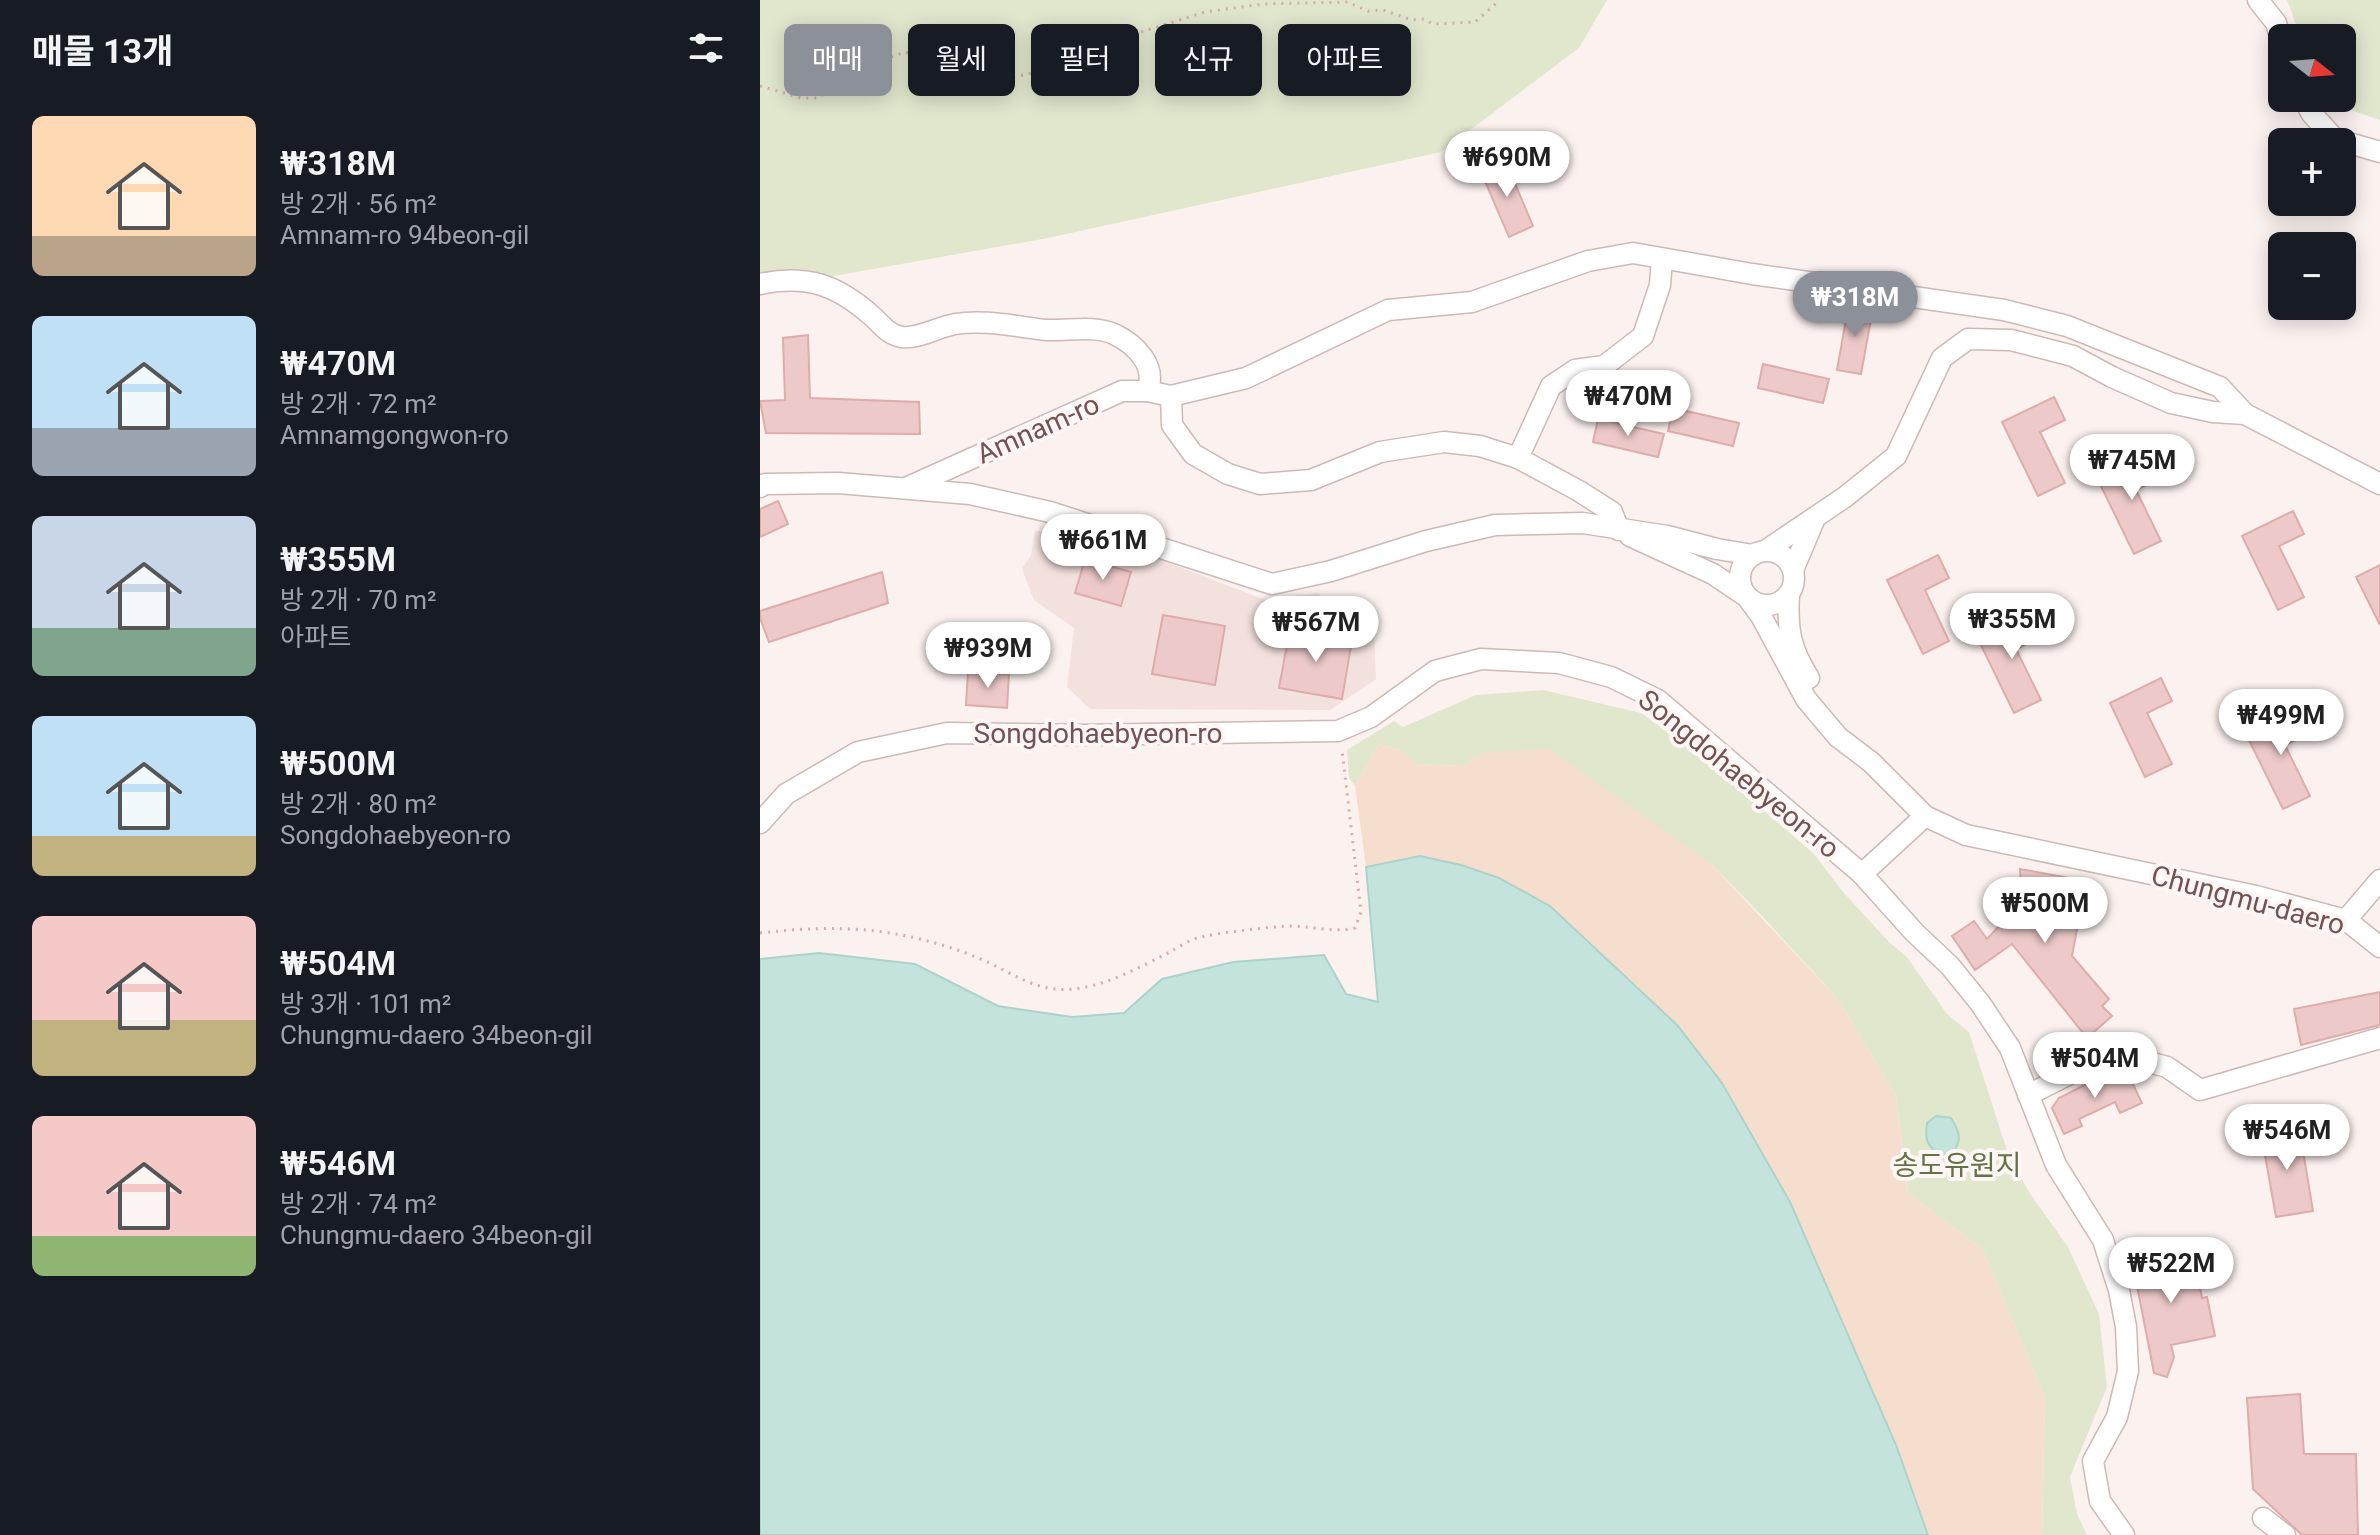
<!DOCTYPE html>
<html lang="ko">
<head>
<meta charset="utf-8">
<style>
	body { margin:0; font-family:Roboto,"Noto Sans KR",sans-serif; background:#20242c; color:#f1f3f6; height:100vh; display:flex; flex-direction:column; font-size:30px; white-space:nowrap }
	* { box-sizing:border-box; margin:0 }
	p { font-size:26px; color:#9ea1a6 }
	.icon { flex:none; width:44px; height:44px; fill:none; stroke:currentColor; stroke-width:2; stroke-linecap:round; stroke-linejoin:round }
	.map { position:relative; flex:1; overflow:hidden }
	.panel { display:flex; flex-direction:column; background:#171b24; width:760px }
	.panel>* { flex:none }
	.guide { position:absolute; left:24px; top:24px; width:760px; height:72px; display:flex; gap:16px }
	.needle { width:52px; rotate:107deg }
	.buttons { position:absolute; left:1508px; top:24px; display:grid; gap:16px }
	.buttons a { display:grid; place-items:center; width:88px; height:88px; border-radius:12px; background:#171b24; box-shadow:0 4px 20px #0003; font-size:40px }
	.price { position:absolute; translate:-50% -68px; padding:0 18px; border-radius:28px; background:#fff; color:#222; font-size:26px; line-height:52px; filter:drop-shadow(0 2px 4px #0008) }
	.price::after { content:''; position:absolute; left:50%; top:48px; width:24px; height:18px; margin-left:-12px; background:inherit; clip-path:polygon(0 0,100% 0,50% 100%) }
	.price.active { background:#8c9099; color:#fff }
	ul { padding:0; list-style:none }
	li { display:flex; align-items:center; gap:24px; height:200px; padding:0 32px }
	li span { display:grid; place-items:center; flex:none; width:224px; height:160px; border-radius:12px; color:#555 }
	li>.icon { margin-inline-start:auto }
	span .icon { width:96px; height:96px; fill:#fffc; stroke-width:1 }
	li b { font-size:34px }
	h2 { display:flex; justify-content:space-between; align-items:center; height:96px; padding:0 32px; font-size:34px }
	.tag { padding:0 28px; border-radius:12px; background:#171b24; box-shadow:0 4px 20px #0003; font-size:28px; line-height:72px }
	.tag.active { background:#8c9099; color:#fff }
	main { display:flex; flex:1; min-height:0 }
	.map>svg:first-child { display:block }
	.residential { fill:#f2e1dd }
	.green { fill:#e1e7cd }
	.sand { fill:#f5decd }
	.water { fill:#c4e3dc; stroke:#abd3cb; stroke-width:2 }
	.building { fill:#edcac9; stroke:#deacab; stroke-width:2 }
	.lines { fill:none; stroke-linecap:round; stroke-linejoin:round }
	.minor-casing { stroke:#ceb9b6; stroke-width:23 }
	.path { stroke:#d2acab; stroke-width:3; stroke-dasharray:2 6; stroke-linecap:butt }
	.minor { stroke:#fff; stroke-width:20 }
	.labels { text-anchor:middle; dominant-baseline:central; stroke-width:8; stroke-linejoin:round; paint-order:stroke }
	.street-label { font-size:28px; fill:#745252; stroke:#fdf6f4 }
	.park-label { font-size:28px; fill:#637248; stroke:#fdf6f4 }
</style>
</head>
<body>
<main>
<section class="panel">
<h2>매물 13개<svg class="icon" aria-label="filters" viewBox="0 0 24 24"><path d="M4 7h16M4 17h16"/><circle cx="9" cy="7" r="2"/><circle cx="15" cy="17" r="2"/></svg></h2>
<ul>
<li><span style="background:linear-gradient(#ffd9b3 75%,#b9a48a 0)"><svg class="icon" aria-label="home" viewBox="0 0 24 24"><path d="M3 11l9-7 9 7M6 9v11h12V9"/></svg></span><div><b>₩318M</b><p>방 2개 · 56 m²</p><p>Amnam-ro 94beon-gil</p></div></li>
<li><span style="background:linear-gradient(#bfe0f5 70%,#9aa5b1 0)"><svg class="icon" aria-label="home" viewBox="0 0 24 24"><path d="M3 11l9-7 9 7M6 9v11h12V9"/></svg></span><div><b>₩470M</b><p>방 2개 · 72 m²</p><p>Amnamgongwon-ro</p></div></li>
<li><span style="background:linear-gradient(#c9d6e8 70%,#7fa58c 0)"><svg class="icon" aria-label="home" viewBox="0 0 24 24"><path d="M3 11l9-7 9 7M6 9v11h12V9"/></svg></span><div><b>₩355M</b><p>방 2개 · 70 m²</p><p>아파트</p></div></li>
<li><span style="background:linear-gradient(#bfe0f5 75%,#c2b280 0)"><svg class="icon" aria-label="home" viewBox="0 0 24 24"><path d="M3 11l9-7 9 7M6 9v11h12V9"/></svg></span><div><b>₩500M</b><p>방 2개 · 80 m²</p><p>Songdohaebyeon-ro</p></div></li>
<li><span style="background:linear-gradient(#f6c9c9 65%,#c2b280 0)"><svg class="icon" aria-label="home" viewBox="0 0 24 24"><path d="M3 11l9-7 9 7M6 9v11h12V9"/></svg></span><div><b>₩504M</b><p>방 3개 · 101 m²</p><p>Chungmu-daero 34beon-gil</p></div></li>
<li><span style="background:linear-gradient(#f6c9c9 75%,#8fb573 0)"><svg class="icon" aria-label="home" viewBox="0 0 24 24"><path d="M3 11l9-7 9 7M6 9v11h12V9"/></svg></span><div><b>₩546M</b><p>방 2개 · 74 m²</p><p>Chungmu-daero 34beon-gil</p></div></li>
</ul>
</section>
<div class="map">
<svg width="1620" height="1535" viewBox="0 0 1620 1535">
	<rect width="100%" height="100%" fill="#fbf1ee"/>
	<polygon class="residential" points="275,531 331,533 505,600 559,593 566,621 614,632 616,679 570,710 330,709 307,687 314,628 274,600 262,569 271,555"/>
	<g class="green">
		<polygon points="0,0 847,0 819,48 681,152 288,238 0,289"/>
		<polygon points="1527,0 1620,0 1620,120 1563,101 1562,98 1582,98 1582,38 1541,38"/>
		<polygon points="783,690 881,713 929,746 1053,853 1084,893 1129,942 1147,957 1187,1014 1209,1032 1249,1157 1269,1192 1308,1247 1339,1314 1347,1387 1310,1477 1317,1514 1327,1535 1282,1535 1285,1398 1223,1250 1148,1193 1136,1096 1077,998 1000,914 951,864 725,753 703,766 656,764 642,751 619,744 595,786 589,778 587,750 634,721 643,727 716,695"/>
	</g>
	<polygon class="sand" points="619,744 642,751 657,764 703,766 725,753 788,748 951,864 1077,998 1136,1096 1148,1193 1223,1250 1285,1398 1282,1535 1168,1535 1136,1445 1030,1202 962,1083 917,1025 739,878 701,865 660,856 606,867 595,786"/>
	<g class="water">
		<polygon points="660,856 701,865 739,878 790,906 917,1025 962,1083 1030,1202 1136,1445 1168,1535 0,1535 0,959 59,953 155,964 238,1006 312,1017 364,1013 402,979 473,962 564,955 586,994 618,1002 606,867"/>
		<path d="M 1176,1116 L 1191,1118 C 1200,1132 1202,1139 1193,1153 L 1181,1155 C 1166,1146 1165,1139 1167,1123 Z"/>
	</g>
	<g class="building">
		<polygon points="745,160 773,226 749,237 721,172"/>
		<polygon points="1089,303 1113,308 1101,374 1077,370"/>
		<polygon points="48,335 50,398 159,402 160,434 6,433 0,401 25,400 23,338"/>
		<polygon points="1003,364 1069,379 1063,403 998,388"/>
		<polygon points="1294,397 1305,420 1280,432 1305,483 1278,496 1242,422"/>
		<polygon points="913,408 979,423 973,446 908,431"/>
		<polygon points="838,419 904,434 898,457 833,442"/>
		<polygon points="1389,455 1401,478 1376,490 1401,541 1374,554 1338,480"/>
		<polygon points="18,501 28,524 0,537 0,509"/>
		<polygon points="1533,511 1544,534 1519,546 1544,597 1518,610 1482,536"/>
		<polygon points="1178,555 1189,578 1165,590 1189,641 1163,654 1127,580"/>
		<polygon points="325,559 371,572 361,606 315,593"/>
		<polygon points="1620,565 1620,625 1596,577"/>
		<polygon points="122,572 128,603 9,642 0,618 0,611"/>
		<polygon points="1269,614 1281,637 1256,649 1281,700 1254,713 1218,639"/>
		<polygon points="403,615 465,626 455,685 392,674"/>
		<polygon points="530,629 592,640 582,699 519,688"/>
		<polygon points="208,671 249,674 247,708 206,705"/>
		<polygon points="1401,678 1412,701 1387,713 1412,764 1385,777 1350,703"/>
		<polygon points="1538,710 1550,733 1525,745 1550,796 1523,809 1487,736"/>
		<polygon points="1260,869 1326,881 1312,956 1349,999 1342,1006 1352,1016 1327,1038 1252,944 1215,970 1192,936 1214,921 1227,939 1262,902"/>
		<polygon points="1620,992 1620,1025 1541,1045 1534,1009"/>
		<polygon points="1346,1074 1370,1078 1382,1103 1360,1113 1355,1102 1319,1119 1322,1126 1304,1134 1292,1108 1299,1098"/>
		<polygon points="1539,1127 1553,1211 1516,1217 1501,1133"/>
		<polygon points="1432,1248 1442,1298 1447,1297 1455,1336 1411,1345 1414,1357 1407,1377 1394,1373 1372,1260"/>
		<polygon points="1540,1394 1544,1454 1596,1454 1598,1535 1542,1535 1493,1489 1487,1398"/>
	</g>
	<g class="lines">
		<g class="minor-casing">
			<g id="minor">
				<polyline points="1498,0 1516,23 1522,43"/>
				<polyline points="1543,98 1552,114 1575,139 1620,152"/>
				<path d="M 0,284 C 47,274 77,285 112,316 C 121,324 128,335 142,337 C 159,339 178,327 195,324 C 225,319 257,327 287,330 C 307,331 335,325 354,334 C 375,344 398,366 387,391"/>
				<polyline points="411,396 412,425 433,454 468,474 500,484 551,480 620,452 684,442 720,446 758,458"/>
				<polyline points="0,487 5,484 78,483 210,494 290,512 512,584 571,571 666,541 735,525 823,523 907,536 957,549 993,555"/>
				<polyline points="148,487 362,391 387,391 411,396 486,378 628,310 712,302 828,261 873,253 992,274 1244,310 1307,326 1460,387 1485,414 1620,484"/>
				<polyline points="859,530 852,512 819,491 758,458 791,386 815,370 844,366 883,336 900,285 902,259"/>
				<polyline points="870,536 953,574 987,597 1001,616 1046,699 1078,737 1111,762 1165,816 1206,835 1496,896 1586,920 1620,947"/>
				<polyline points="1005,551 1085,497 1136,456 1182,358 1208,339 1251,340 1313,356 1352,377 1411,403 1453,412 1485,414"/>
				<circle cx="1007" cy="578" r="27"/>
				<polyline points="1033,570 1055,518"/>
				<path d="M 1029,594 C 1027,629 1030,648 1049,678"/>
				<polyline points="0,823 26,794 98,752 187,733 324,735 578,731 611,717 675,671 721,659 799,663 851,677 898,700 1102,874 1154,932 1190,966 1220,1003 1250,1048 1296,1165 1343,1240 1359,1290 1366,1327 1368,1371 1357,1417 1333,1461 1340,1501 1364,1535"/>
				<polyline points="1102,874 1165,816"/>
				<polyline points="1586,920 1620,880"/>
				<polyline points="1268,1095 1353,1052 1407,1067 1440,1090 1620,1038"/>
				<polyline points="1503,1518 1525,1535"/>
			</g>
		</g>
		<g class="path">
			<polyline points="0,86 41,98 58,98 104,67 145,52 182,61 229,80 250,78 293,68 378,33 445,12 503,4 588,2 608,11 623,10 652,20 664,19 673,24 715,22 740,0"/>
			<path d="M 0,933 C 80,924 140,927 216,957 C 242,967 266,986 295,989 C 334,993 376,969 410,952 C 418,947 428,941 437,938 C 455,933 509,927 528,926 C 551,926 572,933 595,928 L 601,912 L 582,750"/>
		</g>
		<use href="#minor" class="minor"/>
	</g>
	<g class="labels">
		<g class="street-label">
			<text transform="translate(278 429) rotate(-24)">Amnam-ro</text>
			<text x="338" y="733">Songdohaebyeon-ro</text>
			<text transform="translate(979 774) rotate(39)">Songdohaebyeon-ro</text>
			<text transform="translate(1488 900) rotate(15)">Chungmu-daero</text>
		</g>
		<g class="park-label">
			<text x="1197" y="1165">송도유원지</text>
		</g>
	</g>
</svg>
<div class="buttons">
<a><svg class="needle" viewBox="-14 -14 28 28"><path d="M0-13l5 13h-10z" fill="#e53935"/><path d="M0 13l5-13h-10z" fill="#9ea1a6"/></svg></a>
<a>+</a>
<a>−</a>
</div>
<b class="price" style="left:747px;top:199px">₩690M</b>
<b class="price active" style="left:1095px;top:339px">₩318M</b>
<b class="price" style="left:868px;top:438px">₩470M</b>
<b class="price" style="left:1372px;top:502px">₩745M</b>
<b class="price" style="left:343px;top:582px">₩661M</b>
<b class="price" style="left:1252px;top:661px">₩355M</b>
<b class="price" style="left:556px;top:664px">₩567M</b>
<b class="price" style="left:228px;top:690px">₩939M</b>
<b class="price" style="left:1521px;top:757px">₩499M</b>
<b class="price" style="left:1285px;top:945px">₩500M</b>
<b class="price" style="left:1335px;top:1100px">₩504M</b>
<b class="price" style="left:1527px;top:1172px">₩546M</b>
<b class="price" style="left:1411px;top:1305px">₩522M</b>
<div class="guide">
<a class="tag active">매매</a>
<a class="tag">월세</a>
<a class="tag">필터</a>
<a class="tag">신규</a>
<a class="tag">아파트</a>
</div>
</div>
</main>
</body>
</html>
